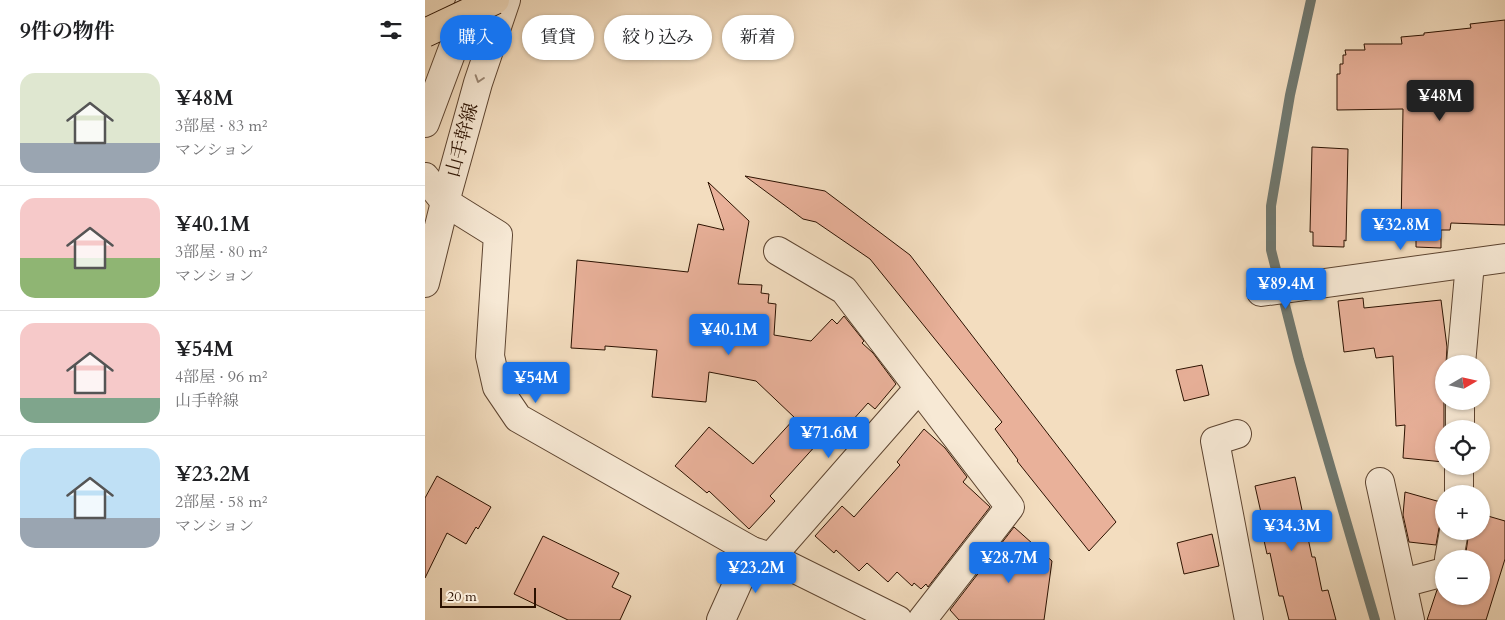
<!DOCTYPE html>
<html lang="ja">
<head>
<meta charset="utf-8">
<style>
	body { margin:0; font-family:Cardo,"Noto Serif JP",serif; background:#f2f2f2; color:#202124; height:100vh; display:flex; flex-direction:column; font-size:19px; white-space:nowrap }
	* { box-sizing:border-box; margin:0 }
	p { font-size:16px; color:#757577 }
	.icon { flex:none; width:28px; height:28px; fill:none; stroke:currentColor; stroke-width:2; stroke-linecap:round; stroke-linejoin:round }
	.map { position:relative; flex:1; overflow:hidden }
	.drawer { display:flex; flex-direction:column; background:#fff; width:425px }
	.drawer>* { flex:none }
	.banner { position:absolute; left:15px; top:15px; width:475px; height:45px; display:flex; gap:10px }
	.needle { width:32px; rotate:81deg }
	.buttons { position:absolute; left:1010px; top:355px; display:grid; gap:10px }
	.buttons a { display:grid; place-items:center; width:55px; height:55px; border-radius:50%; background:#fff; box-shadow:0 1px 4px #0004; font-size:25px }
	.scale { position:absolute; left:15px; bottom:12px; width:96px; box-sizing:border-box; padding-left:5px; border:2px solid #2b1100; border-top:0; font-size:14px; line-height:18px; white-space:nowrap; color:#2b1100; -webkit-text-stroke:4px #f7e9d5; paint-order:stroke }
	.price { position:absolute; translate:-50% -42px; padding:0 11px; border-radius:5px; background:#1a73e8; color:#fff; font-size:16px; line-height:32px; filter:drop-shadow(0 1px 2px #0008) }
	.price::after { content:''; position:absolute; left:50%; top:30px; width:15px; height:11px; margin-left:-8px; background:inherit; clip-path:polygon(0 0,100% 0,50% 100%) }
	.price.on { background:#222; color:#fff }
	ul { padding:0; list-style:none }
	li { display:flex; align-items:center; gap:15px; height:125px; padding:0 20px }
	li+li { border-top:1px solid #e0e0e0 }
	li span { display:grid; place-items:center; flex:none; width:140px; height:100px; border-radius:15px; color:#555 }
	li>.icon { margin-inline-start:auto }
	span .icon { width:60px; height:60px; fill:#fffc; stroke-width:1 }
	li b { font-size:21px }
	h2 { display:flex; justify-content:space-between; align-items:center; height:60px; padding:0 20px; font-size:21px }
	.pill { padding:0 18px; border-radius:22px; background:#fff; box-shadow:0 1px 4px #0004; font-size:18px; line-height:45px }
	.pill.on { background:#1a73e8; color:#fff }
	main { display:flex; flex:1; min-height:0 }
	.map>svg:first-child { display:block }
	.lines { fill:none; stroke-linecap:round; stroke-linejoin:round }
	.stream { stroke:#6f776e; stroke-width:10 }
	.building { fill:#e9b19a; stroke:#2b1100 }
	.minor-casing { stroke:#5d4430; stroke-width:30 }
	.tertiary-casing { stroke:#5d4430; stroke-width:30 }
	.minor { stroke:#f7e9d5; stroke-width:28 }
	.tertiary { stroke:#f7e9d5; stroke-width:28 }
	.motorway-bridge-casing { stroke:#2b1100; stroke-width:30; stroke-linecap:butt }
	.motorway-bridge { stroke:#f3ddbf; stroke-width:28 }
	.oneway { stroke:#9b8875 }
	.labels { text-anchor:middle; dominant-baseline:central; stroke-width:4.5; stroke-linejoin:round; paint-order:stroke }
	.street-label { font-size:19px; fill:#2b1100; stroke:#f7e9d5 }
</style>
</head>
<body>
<main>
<section class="drawer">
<h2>9件の物件<svg class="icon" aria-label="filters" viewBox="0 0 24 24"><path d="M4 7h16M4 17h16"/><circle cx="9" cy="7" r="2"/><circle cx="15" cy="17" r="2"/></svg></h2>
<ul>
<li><span style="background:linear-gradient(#dfe7d0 70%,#9aa5b1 0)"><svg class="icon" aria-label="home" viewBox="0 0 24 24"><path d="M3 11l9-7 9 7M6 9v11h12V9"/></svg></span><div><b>¥48M</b><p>3部屋 · 83 m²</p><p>マンション</p></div></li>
<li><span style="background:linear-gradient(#f6c9c9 60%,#8fb573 0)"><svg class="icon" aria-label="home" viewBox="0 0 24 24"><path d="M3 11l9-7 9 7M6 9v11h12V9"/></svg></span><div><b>¥40.1M</b><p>3部屋 · 80 m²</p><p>マンション</p></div></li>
<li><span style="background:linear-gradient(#f6c9c9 75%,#7fa58c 0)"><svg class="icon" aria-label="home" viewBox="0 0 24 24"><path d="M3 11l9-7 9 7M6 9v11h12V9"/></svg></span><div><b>¥54M</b><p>4部屋 · 96 m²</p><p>山手幹線</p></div></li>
<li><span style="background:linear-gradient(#bfe0f5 70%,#9aa5b1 0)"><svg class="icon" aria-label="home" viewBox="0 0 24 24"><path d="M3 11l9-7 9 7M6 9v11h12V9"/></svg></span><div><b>¥23.2M</b><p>2部屋 · 58 m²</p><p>マンション</p></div></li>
</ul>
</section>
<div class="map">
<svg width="1080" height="620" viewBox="0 0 1080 620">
	<rect width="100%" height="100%" fill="#f3ddbf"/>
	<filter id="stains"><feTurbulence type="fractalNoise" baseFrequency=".004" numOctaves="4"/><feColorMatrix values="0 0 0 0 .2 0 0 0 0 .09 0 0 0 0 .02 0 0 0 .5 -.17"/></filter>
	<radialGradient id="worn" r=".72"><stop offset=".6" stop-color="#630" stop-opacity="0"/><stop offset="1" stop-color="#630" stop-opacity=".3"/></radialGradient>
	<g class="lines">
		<polyline class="stream" points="886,0 865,95 846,206 846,250 874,360 950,620"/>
	</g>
	<g class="building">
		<polygon points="1080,20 1080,225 1026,223 1025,230 1016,230 1016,248 991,247 991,230 976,229 978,109 912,110 912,74 915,74 915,64 918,64 918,55 921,55 920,50 940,50 939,44 977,44 976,37 999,35 999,33 1046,28 1045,24"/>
		<polygon points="887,147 923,149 921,241 919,240 919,247 888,246 888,232 885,232"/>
		<polygon points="320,176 400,191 485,255 691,522 664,551 592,461 593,460 570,429 577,422 445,259 391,222 378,219"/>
		<polygon points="283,182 324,221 313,284 337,285 336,293 344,294 343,303 351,304 349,335 386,341 407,319 412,324 419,316 439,341 437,343 448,353 471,384 450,409 443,403 410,440 402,433 345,496 350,501 324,529 284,491 282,493 250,466 284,427 328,464 370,418 331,381 284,372 281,402 227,397 232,350 180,346 180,350 146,348 152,260 263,272 273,224 299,230"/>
		<polygon points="938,298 939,308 1016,300 1022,347 1021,364 1019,364 1019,462 978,458 980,425 971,426 968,356 951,358 949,348 919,352 913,301"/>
		<polygon points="777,365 784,395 759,401 751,370"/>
		<polygon points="499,429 520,448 542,477 538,482 565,507 503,587 501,584 496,589 489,583 487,586 472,572 463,582 442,563 434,571 411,550 409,553 390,536 417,506 429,517 475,465 472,462"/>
		<polygon points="12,476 66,507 53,529 51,527 41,544 22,533 0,578 0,498"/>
		<polygon points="870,477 887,557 890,557 897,591 903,590 911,620 864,620 858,596 854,596 845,553 842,554 836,527 839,526 830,486"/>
		<polygon points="980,492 1019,503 1019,520 1014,528 1011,545 984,542 978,515"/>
		<polygon points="1056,514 1080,521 1080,559 1061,620 1002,620 1012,590 1019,588 1019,596 1056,596 1056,559 1040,559 1044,531 1056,531"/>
		<polygon points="589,527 627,561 619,620 534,620 525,610"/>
		<polygon points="787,534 794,566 759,574 752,543"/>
		<polygon points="118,536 194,573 187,587 206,596 195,620 143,620 89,594"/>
	</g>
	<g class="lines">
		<g class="minor-casing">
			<g id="minor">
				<polyline points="0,177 20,202 73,235 65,356 72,387 93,418 327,551 346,557 473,620"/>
				<polyline points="353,251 419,290 585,507 497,620"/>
				<polyline points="836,292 1080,258"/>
				<polyline points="1036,364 1045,263"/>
				<polyline points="1035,429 1035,401"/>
				<polyline points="812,434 790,441 824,620"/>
				<polyline points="955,482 985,620"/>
				<polyline points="1034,494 1034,466"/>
				<polyline points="346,557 494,388"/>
				<polyline points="1024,559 1029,531"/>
				<polyline points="978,583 1019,572"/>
				<polyline points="296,620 327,551"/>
			</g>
		</g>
		<g class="tertiary-casing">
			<g id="tertiary">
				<polyline points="0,123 46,0"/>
				<polyline points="0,283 20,202 53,83 81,0"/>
			</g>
		</g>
		<use href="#minor" class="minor"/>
		<use href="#tertiary" class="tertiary"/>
		<g class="motorway-bridge-casing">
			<polyline id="motorway-bridge" points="0,33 70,0"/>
		</g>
		<use href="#motorway-bridge" class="motorway-bridge"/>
	</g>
	<defs><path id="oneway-chevron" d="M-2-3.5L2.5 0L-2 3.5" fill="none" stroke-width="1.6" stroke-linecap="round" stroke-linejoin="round" transform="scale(1.25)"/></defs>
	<use class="oneway" href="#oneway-chevron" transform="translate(54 79) rotate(108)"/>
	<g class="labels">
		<g class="street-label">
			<text transform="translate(37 140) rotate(-75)">山手幹線</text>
		</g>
	</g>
	<rect width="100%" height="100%" filter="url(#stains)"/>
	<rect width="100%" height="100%" fill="url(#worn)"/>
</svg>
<div class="buttons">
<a><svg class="needle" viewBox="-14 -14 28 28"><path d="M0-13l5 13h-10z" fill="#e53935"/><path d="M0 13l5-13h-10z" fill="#757577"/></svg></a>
<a><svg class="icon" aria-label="locate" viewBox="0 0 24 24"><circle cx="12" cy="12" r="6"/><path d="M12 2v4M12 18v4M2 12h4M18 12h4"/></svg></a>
<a>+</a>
<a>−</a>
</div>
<div class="scale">20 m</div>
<b class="price on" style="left:1015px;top:122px">¥48M</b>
<b class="price" style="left:976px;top:251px">¥32.8M</b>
<b class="price" style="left:861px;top:310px">¥89.4M</b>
<b class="price" style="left:304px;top:356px">¥40.1M</b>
<b class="price" style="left:111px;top:404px">¥54M</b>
<b class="price" style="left:404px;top:459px">¥71.6M</b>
<b class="price" style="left:867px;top:552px">¥34.3M</b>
<b class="price" style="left:584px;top:584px">¥28.7M</b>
<b class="price" style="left:331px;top:594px">¥23.2M</b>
<div class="banner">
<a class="pill on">購入</a>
<a class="pill">賃貸</a>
<a class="pill">絞り込み</a>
<a class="pill">新着</a>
</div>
</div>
</main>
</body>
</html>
